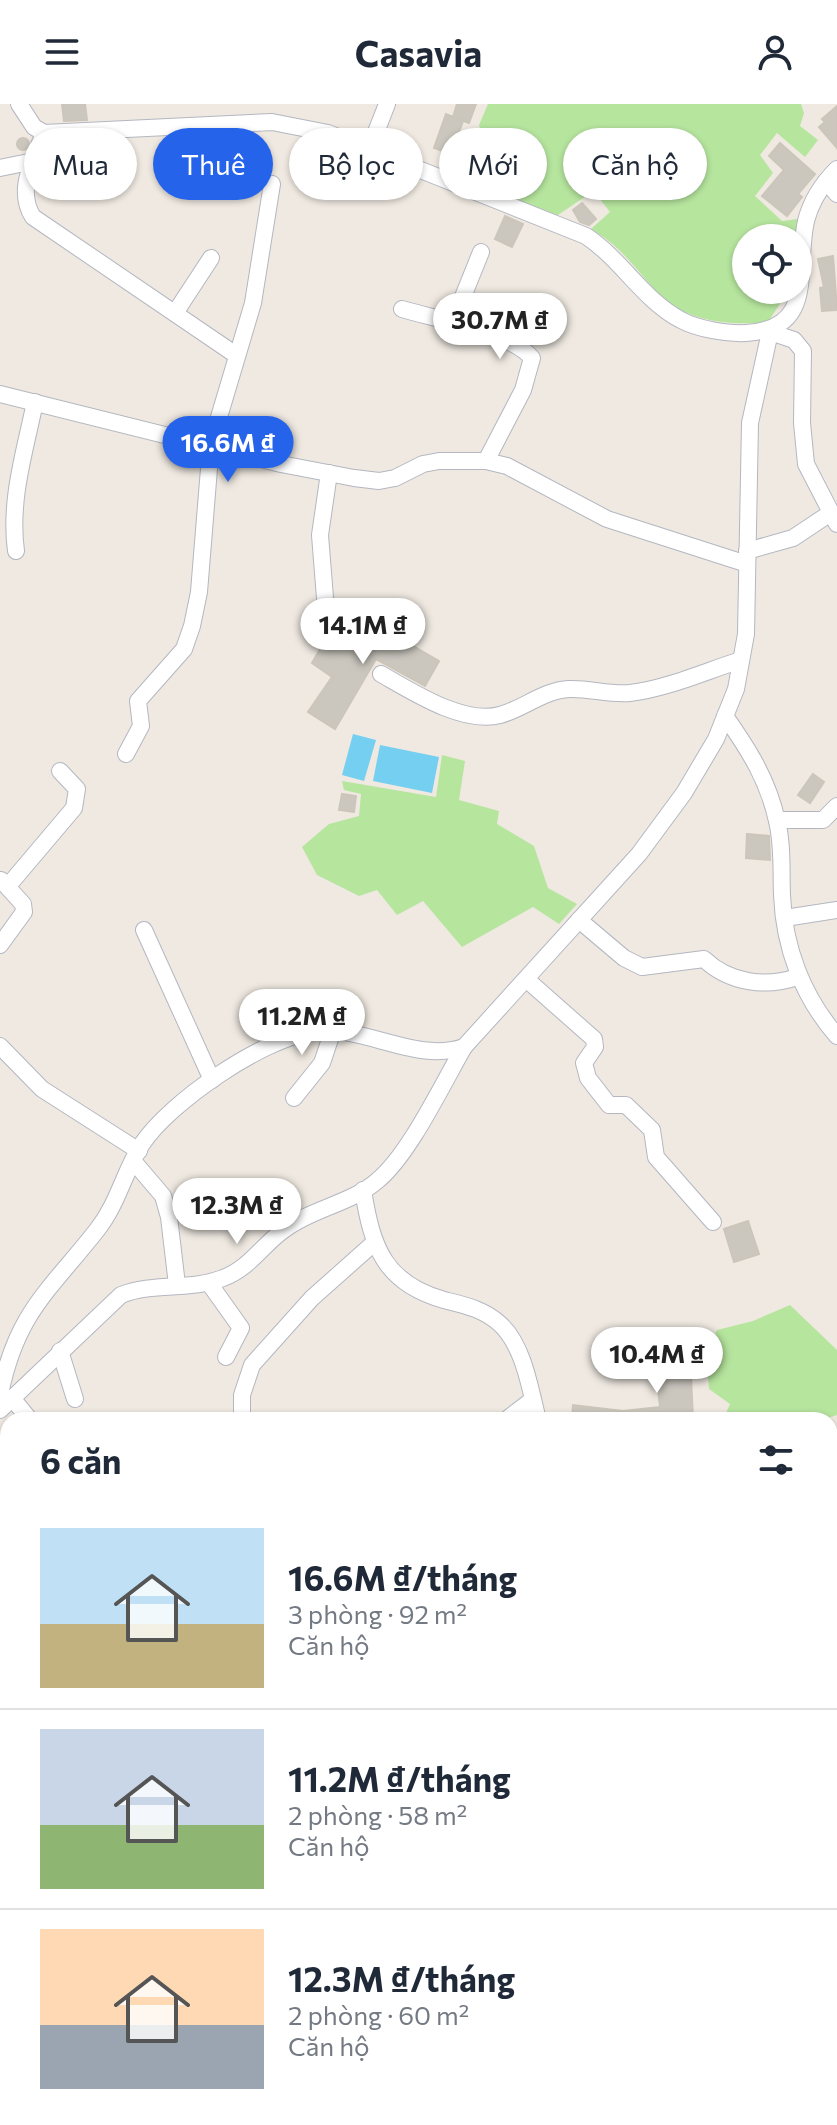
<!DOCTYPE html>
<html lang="vi">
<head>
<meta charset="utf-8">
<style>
	body { margin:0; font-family:Commissioner,sans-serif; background:#f6f6f7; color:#1f2937; height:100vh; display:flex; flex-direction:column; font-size:30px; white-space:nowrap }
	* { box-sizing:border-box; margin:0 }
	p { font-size:26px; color:#747a83 }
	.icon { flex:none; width:44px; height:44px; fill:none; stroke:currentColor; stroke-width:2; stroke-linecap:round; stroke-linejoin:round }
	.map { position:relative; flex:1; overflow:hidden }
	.side { position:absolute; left:0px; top:1308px; width:838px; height:714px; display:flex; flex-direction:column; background:#fff; border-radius:24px 24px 0 0; box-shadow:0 2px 6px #0004 }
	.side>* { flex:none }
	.top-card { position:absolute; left:24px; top:24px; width:790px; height:72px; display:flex; gap:16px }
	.buttons { position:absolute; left:732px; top:120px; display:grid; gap:16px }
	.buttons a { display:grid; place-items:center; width:80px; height:80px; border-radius:50%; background:#fff; box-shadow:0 2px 6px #0004; font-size:40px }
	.price { position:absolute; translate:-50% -68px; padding:0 18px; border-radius:28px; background:#fff; color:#222; font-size:26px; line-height:52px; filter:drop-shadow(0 2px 4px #0008) }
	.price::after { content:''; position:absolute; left:50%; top:48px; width:24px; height:18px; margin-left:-12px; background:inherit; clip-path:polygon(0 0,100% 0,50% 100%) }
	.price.current { background:#2563eb; color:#fff }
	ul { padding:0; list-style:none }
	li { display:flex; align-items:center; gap:24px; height:200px; padding:0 40px }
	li+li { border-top:2px solid #e0e1e3 }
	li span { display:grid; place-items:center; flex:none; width:224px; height:160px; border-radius:0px; color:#555 }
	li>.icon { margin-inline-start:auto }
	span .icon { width:96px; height:96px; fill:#fffc; stroke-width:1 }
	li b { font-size:34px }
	h2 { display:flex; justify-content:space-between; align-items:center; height:96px; padding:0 40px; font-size:34px }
	.pill { padding:0 28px; border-radius:36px; background:#fff; box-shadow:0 2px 6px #0004; font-size:28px; line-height:72px }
	.pill.current { background:#2563eb; color:#fff }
	header { display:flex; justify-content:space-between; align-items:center; height:104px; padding:0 40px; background:#fff; font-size:36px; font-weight:700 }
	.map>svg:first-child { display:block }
	.green { fill:#b6e59e }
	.water { fill:#75cff0 }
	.building { fill:#cbc7bf; stroke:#cbc5ba; stroke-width:2 }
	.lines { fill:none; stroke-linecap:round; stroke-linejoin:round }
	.minor-casing { stroke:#b4b7c1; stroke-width:18 }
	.minor { stroke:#fff; stroke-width:16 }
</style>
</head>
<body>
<header><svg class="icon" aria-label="menu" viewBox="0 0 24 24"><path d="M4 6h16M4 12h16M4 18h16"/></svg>Casavia<svg class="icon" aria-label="person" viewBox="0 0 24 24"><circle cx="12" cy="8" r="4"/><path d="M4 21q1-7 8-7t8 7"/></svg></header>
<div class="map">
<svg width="837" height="2021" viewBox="0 0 837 2021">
	<rect width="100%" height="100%" fill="#efe9e1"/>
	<g class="green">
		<path d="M 488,0 L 801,0 L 804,9 L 800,22 L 818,36 L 805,53 L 777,29 L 760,51 L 773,69 L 755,92 L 782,117 L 798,115 L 797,134 L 746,134 L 746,186 L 789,186 L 768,218 C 734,222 688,218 662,193 C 635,166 625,145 591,125 L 610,108 L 599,94 L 586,92 L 555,113 L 502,90 L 479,21 Z"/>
		<polygon points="442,651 465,657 459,696 499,707 497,720 534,742 548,784 577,800 559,820 533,803 462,843 423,797 397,811 377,786 359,792 317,771 302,743 329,720 359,712 361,690 344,686 342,677 436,693"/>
		<polygon points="790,1201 837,1246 837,1311 821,1316 723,1316 730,1300 709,1285 706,1245 717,1226 753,1217"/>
		<polygon points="837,1382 837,2021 708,2021 713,2014 830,2014 830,1416 837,1409 830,1399 830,1383"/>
		<polygon points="545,2014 647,2014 652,2021 546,2021"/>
	</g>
	<g class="water">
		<polygon points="353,630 376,636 364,677 342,671"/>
		<polygon points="380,641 439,653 432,689 373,677"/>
	</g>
	<g class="building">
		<polygon points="62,0 85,0 87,16 64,17"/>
		<polygon points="457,0 476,0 469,19 455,14 463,17 451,50 434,44 446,10 453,13"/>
		<polygon points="837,2 837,44 819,23 825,18 822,15"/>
		<circle cx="23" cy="40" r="6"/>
		<polygon points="780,39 815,70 798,90 802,93 787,112 762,92 784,66 769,52"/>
		<polygon points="582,99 596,115 589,121 580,118 573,106"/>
		<polygon points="505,112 523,120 512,143 495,135"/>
		<polygon points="833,152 837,206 822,207 820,184 824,183 818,155"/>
		<polygon points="374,519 439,557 425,582 376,555 335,625 308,608 332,573 312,559 330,528"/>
		<polygon points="813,670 824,678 810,699 798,691"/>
		<polygon points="342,690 356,692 354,708 339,706"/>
		<polygon points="747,730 769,732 770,756 746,754"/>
		<polygon points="748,1117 759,1150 734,1158 724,1125"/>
		<polygon points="690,1250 693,1316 572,1314 573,1301 623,1307 660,1303 654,1254"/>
	</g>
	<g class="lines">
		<g class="minor-casing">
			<g id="minor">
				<path d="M 19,0 L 34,23 L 44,29 L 272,18 L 328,29 L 586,132 C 622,156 643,196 681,216 C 697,225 728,230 746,229 C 817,225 795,166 806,117 C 811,97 823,79 837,65"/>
				<path d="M 44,29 C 33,58 16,86 33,113 L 236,251"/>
				<polyline points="369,46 387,0"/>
				<polyline points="0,64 34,57"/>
				<polyline points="826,77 837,90"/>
				<path d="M 402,205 C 435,215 512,229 532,254 L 523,286 L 486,357"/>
				<polyline points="175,209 211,154"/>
				<polyline points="452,220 481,148"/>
				<polyline points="0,290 281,360 354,374 379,377 395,374 423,360 439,357 486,357 507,362 607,415 747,460"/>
				<path d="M 16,447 C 9,396 25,347 35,298"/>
				<polyline points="747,447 793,434 829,410"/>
				<polyline points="325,494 320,431 329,369"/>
				<path d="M 381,570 C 411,587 463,621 500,611 C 523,605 544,586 569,585 C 589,584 609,591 630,589 C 666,585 706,567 741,556"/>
				<path d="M 725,612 C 749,646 768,676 777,717 C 783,742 781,766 782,791 C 784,844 803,893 837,932"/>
				<polyline points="126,650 141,622 138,597 184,545 192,522 199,488 211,340 253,199 272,80"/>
				<polyline points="777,716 823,716 837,702"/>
				<polyline points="8,782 74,704 77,685 60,667"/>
				<polyline points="785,814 837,806"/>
				<path d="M 579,816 L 624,854 L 642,863 L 704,855 C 729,879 766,884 797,873"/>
				<polyline points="144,826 212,976"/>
				<polyline points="0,841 24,808 23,800 1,776"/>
				<polyline points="526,875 594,935 595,943 584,959 588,974 609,1001 626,1001 652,1026 656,1053 713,1118"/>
				<polyline points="0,942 42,985 139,1047"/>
				<polyline points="294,994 322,959 333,926"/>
				<polyline points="134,1058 163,1092 169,1113 177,1181"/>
				<path d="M 363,1086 C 372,1143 384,1179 444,1196 C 464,1201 484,1205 500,1220 C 524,1242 530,1285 538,1316"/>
				<polyline points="209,1179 241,1224 226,1253"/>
				<polyline points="60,1247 75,1295"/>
				<path d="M 0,1290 C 17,1208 49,1187 97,1126 C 119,1098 124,1067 142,1040 C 170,998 261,936 310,928 C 362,919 414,960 464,943 L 639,750 L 684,689 L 716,635 L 736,585 L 746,530 L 750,319 L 770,228 L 794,236 L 803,247 L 802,319 L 806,360 L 837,420"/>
				<polyline points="12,1294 30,1316"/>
				<path d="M 0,1306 L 121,1191 C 154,1178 190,1187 223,1174 C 249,1165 263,1140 285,1125 C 313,1104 350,1100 377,1077 C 409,1051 442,981 464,943"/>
				<polyline points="242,1316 242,1291 252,1261 312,1194 375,1138"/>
				<polyline points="506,1316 532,1296"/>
				<polyline points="0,1535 8,1542"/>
				<polyline points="0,1666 8,1649"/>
				<polyline points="0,1918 3,1933 2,2021"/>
				<polyline points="71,2014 72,2021"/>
			</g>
		</g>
		<use href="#minor" class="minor"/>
	</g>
</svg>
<div class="buttons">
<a><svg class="icon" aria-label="locate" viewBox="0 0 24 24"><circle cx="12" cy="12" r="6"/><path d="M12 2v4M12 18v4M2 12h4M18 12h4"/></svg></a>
</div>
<b class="price" style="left:500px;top:257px">30.7M ₫</b>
<b class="price current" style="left:228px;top:380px">16.6M ₫</b>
<b class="price" style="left:363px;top:562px">14.1M ₫</b>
<b class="price" style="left:302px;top:953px">11.2M ₫</b>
<b class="price" style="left:237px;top:1142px">12.3M ₫</b>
<b class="price" style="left:657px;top:1291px">10.4M ₫</b>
<div class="top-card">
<a class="pill">Mua</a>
<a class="pill current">Thuê</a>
<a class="pill">Bộ lọc</a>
<a class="pill">Mới</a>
<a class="pill">Căn hộ</a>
</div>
<section class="side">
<h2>6 căn<svg class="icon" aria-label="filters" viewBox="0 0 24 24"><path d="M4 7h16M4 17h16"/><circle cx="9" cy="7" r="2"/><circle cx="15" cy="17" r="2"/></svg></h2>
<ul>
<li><span style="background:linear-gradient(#bfe0f5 60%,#c2b280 0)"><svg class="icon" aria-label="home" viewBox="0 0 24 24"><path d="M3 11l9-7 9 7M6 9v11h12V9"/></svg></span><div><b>16.6M ₫/tháng</b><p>3 phòng · 92 m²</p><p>Căn hộ</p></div></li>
<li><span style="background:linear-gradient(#c9d6e8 60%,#8fb573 0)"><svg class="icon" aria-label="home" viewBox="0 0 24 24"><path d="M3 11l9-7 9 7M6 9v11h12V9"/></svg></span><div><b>11.2M ₫/tháng</b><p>2 phòng · 58 m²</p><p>Căn hộ</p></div></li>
<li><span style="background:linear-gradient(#ffd9b3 60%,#9aa5b1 0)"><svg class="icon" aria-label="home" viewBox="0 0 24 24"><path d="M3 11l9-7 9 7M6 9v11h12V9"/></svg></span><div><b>12.3M ₫/tháng</b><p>2 phòng · 60 m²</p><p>Căn hộ</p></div></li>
</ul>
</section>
</div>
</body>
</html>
